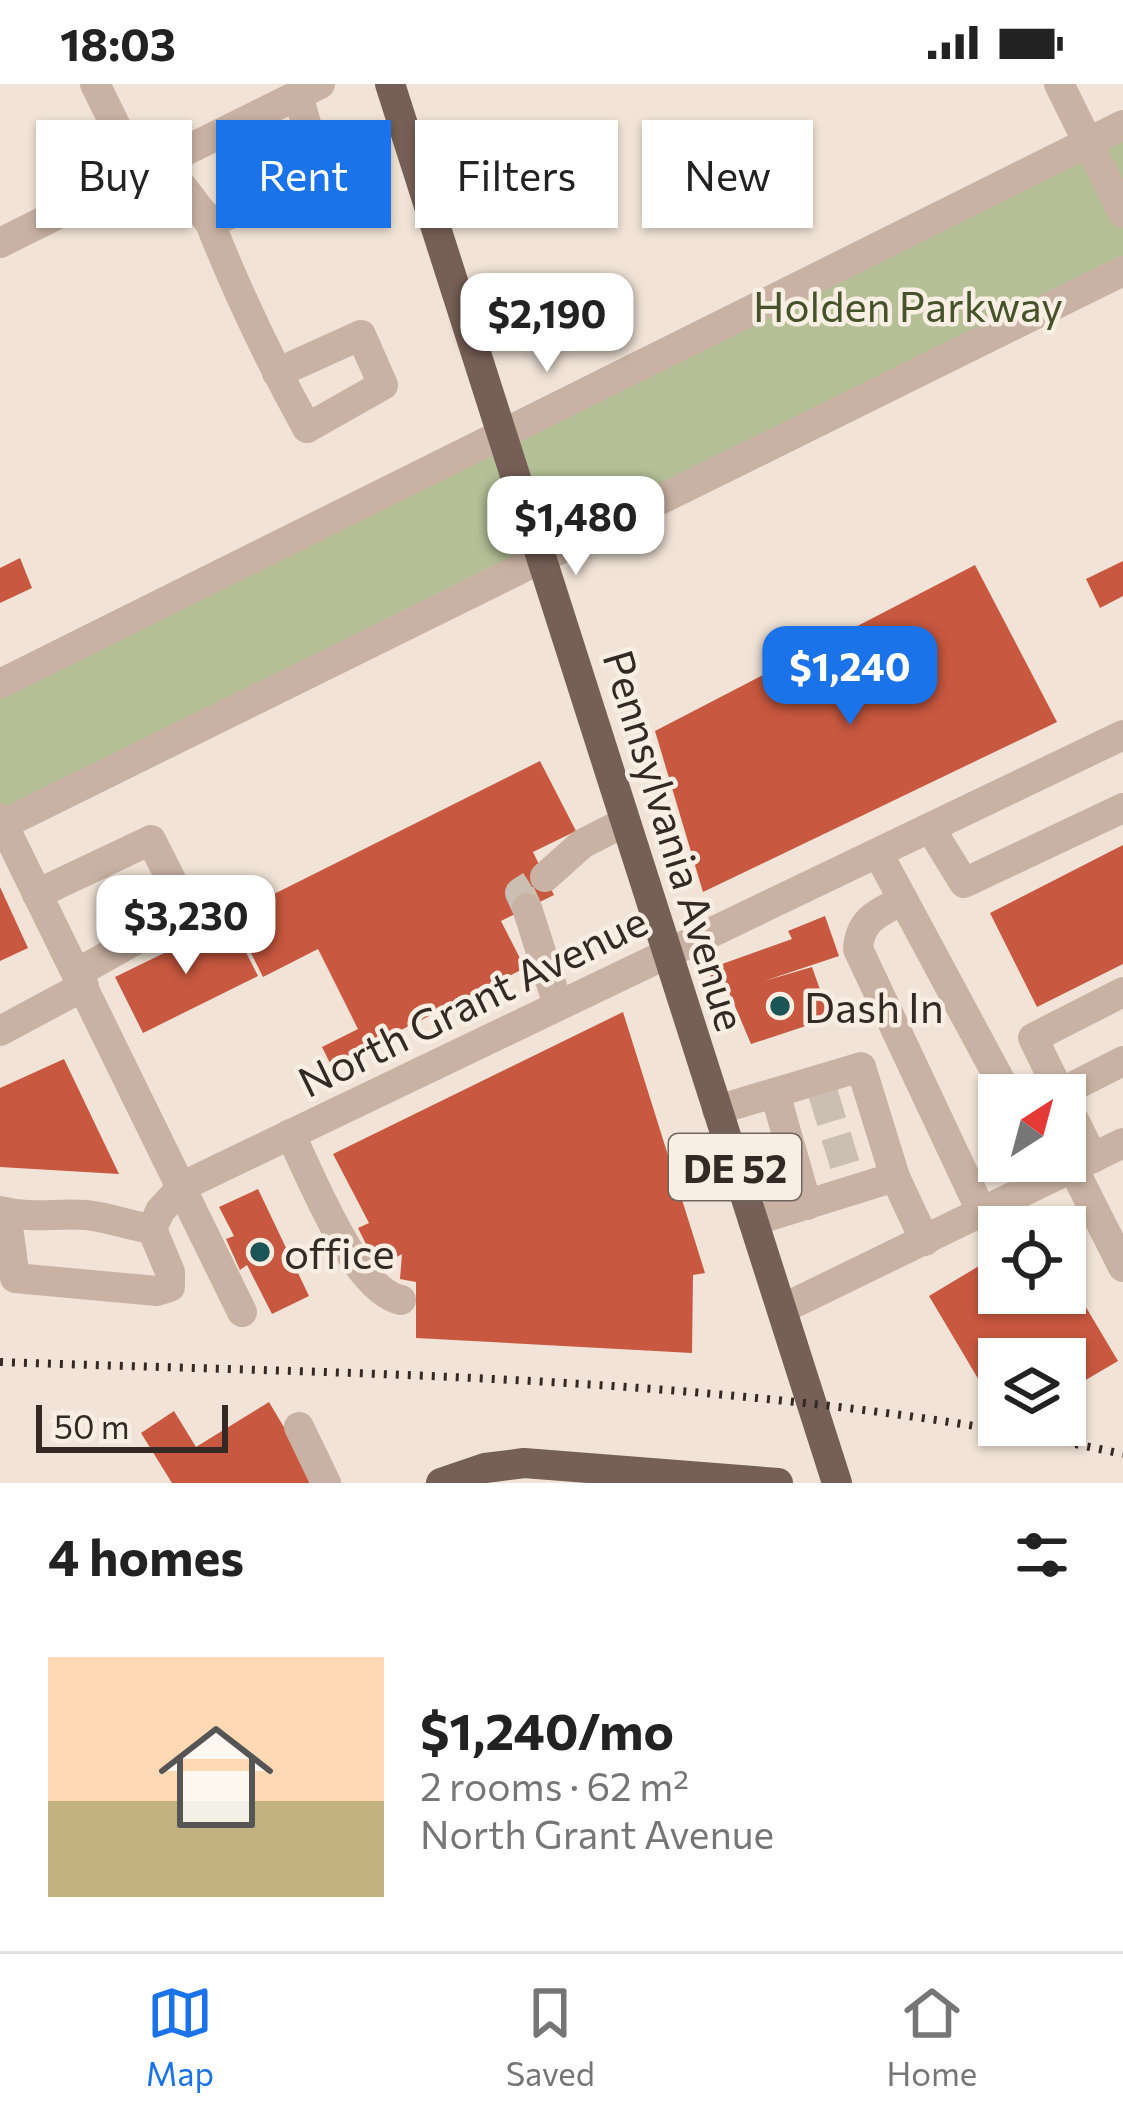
<!DOCTYPE html>
<html lang="en">
<head>
<meta charset="utf-8">
<style>
	body { margin:0; font-family:Commissioner,sans-serif; background:#f6f6f6; color:#222; height:100vh; display:flex; flex-direction:column; font-size:45px; white-space:nowrap }
	* { box-sizing:border-box; margin:0 }
	p { font-size:39px; color:#767676 }
	.icon { flex:none; width:66px; height:66px; fill:none; stroke:currentColor; stroke-width:2; stroke-linecap:round; stroke-linejoin:round }
	.map { position:relative; height:1399px; overflow:hidden }
	.details { display:flex; flex-direction:column; background:#fff; flex:1 }
	.details>* { flex:none }
	.hud { position:absolute; left:36px; top:36px; width:1053px; height:108px; display:flex; gap:24px }
	.needle { width:78px; rotate:36deg }
	.fabs { position:absolute; left:978px; top:990px; display:grid; gap:24px }
	.fabs a { display:grid; place-items:center; width:108px; height:108px; border-radius:0px; background:#fff; box-shadow:0 3px 9px #0004; font-size:60px }
	.scale { position:absolute; left:36px; bottom:30px; width:192px; box-sizing:border-box; padding-left:12px; border:6px solid #342925; border-top:0; font-size:33px; line-height:42px; white-space:nowrap; color:#342925; -webkit-text-stroke:9px #f9eee3; paint-order:stroke }
	.price { position:absolute; translate:-50% -102px; padding:0 27px; border-radius:24px; background:#fff; color:#222; font-size:39px; line-height:78px; filter:drop-shadow(0 3px 6px #0008) }
	.price::after { content:''; position:absolute; left:50%; top:72px; width:36px; height:27px; margin-left:-18px; background:inherit; clip-path:polygon(0 0,100% 0,50% 100%) }
	.price.on { background:#1a73e8; color:#fff }
	ul { padding:0; list-style:none }
	li { display:flex; align-items:center; gap:36px; height:300px; padding:0 48px }
	li+li { border-top:3px solid #e0e0e0 }
	li span { display:grid; place-items:center; flex:none; width:336px; height:240px; border-radius:0px; color:#555 }
	li>.icon { margin-inline-start:auto }
	span .icon { width:144px; height:144px; fill:#fffc; stroke-width:1 }
	li b { font-size:51px }
	h2 { display:flex; justify-content:space-between; align-items:center; height:144px; padding:0 48px; font-size:51px }
	.pill { padding:0 42px; border-radius:0px; background:#fff; box-shadow:0 3px 9px #0004; font-size:42px; line-height:108px }
	.pill.on { background:#1a73e8; color:#fff }
	.status { display:flex; justify-content:space-between; align-items:center; height:84px; padding:0 60px; background:#fff; direction:ltr }
	.status svg { height:33px; fill:currentColor }
	.dock { display:flex; justify-content:space-around; align-items:center; height:168px; border-top:3px solid #e0e0e0; background:#fff; font-size:33px; color:#767676 }
	.dock a { display:grid; justify-items:center; gap:6px }
	.dock .on { color:#1a73e8 }
	.map>svg:first-child { display:block }
	.green { fill:#b5c097 }
	.building { fill:#c8583f }
	.lines { fill:none; stroke-linecap:round; stroke-linejoin:round }
	.minor-tunnel { stroke:#cbbeb3; stroke-width:30; stroke-dasharray:30 15; stroke-linecap:butt }
	.minor { stroke:#c9b2a3; stroke-width:30 }
	.major { stroke:#765f56; stroke-width:30 }
	.rail { stroke:#342925; stroke-width:8; stroke-dasharray:3 9; stroke-linecap:butt }
	.poi-dot { fill:#1b5556; stroke:#f9eee3; stroke-width:4.5 }
	.labels { text-anchor:middle; dominant-baseline:central; stroke-width:9; stroke-linejoin:round; paint-order:stroke }
	.shield { fill:#f9eee3; stroke:#6f645e; stroke-width:3 }
	.shield-label { font-size:39px; font-weight:bold; fill:#342925 }
	.park-label { font-size:42px; fill:#465229; stroke:#f9eee3 }
	.street-label { font-size:42px; fill:#342925; stroke:#f9eee3 }
	.poi-label { font-size:42px; fill:#342925; stroke:#f9eee3; text-anchor:start }
</style>
</head>
<body>
<div class="status"><b>18:03</b><svg viewBox="0 0 49 12"><path d="M0 12V9h3v3zM5 12V6h3v6zM10 12V3h3v9zM15 12V0h3v12zM26 1h20v11H26zM47 4h2v5h-2z"/></svg></div>
<div class="map">
<svg width="1123" height="1399" viewBox="0 0 1123 1399">
	<rect width="100%" height="100%" fill="#f1e3d7"/>
	<polygon class="green" points="1123,41 1123,187 0,742 0,600"/>
	<g class="building">
		<polygon points="20,474 32,504 0,519 0,484"/>
		<polygon points="1123,477 1123,512 1100,524 1086,495"/>
		<polygon points="975,481 1057,638 703,808 655,647"/>
		<polygon points="540,677 576,747 533,768 554,811 501,837 525,884 331,981 322,963 358,945 318,865 263,893 232,831"/>
		<polygon points="1123,761 1123,880 1037,923 990,829"/>
		<polygon points="0,803 28,864 0,877"/>
		<polygon points="825,832 839,872 764,897 812,883 830,934 751,960 729,908 718,912 710,898 711,884 792,855 788,847"/>
		<polygon points="230,837 258,892 143,949 115,893"/>
		<polygon points="623,928 705,1189 693,1191 692,1269 416,1254 416,1198 400,1195 402,1170 378,1184 358,1144 369,1139 333,1070"/>
		<polygon points="64,975 119,1090 0,1083 0,1004"/>
		<polygon points="258,1105 309,1212 272,1230 247,1181 240,1186 226,1155 234,1152 219,1123"/>
		<polygon points="999,1170 999,1209 1065,1209 1065,1188 1118,1277 1072,1304 1065,1275 999,1275 999,1305 993,1295 983,1303 929,1212"/>
		<polygon points="269,1318 317,1399 172,1399 141,1349 174,1327 196,1363"/>
	</g>
	<g class="lines">
		<g class="minor-tunnel">
			<polyline points="527,824 520,809 545,793"/>
			<polyline points="823,1009 848,1091"/>
		</g>
		<g class="minor">
			<polyline points="95,0 139,89"/>
			<polyline points="1059,0 1123,129"/>
			<polyline points="163,78 210,139 314,92 319,85 298,11"/>
			<path d="M 210,139 C 238,210 270,277 307,344 L 383,301 L 361,251 L 277,289"/>
			<polyline points="0,159 320,0"/>
			<polyline points="0,600 1123,41"/>
			<polyline points="0,734 242,1228"/>
			<polyline points="0,742 1123,187"/>
			<polyline points="932,747 964,799 1123,724"/>
			<polyline points="879,771 1008,1011"/>
			<polyline points="545,793 582,760 625,738"/>
			<polyline points="37,810 151,756 187,827 77,889"/>
			<path d="M 903,816 C 878,829 860,835 858,865 L 982,1129"/>
			<polyline points="527,824 558,921"/>
			<polyline points="0,947 84,902"/>
			<polyline points="775,1009 807,1121"/>
			<polyline points="1060,1009 1123,977"/>
			<polyline points="1061,1011 1033,954 1123,908"/>
			<polyline points="1065,1018 1093,1074"/>
			<polyline points="717,1026 861,983 895,1093 925,1157"/>
			<path d="M 290,1050 C 312,1093 354,1206 401,1216"/>
			<polyline points="1073,1084 1123,1183"/>
			<path d="M 0,1127 C 30,1135 56,1129 86,1131 C 108,1133 130,1142 152,1145 L 170,1188 L 170,1203 L 157,1207 L 15,1194 L 6,1128"/>
			<polyline points="753,1137 895,1093"/>
			<polyline points="152,1145 160,1127 183,1102 1123,651"/>
			<polyline points="782,1225 1123,1059"/>
			<polyline points="299,1343 326,1399"/>
		</g>
		<g class="major">
			<polyline points="390,0 837,1399"/>
			<polyline points="441,1399 485,1384 524,1379 778,1399"/>
		</g>
		<path class="rail" d="M 0,1278 C 375,1291 755,1290 1123,1370"/>
	</g>
	<g class="poi-dot">
		<circle cx="780" cy="922" r="12"/>
		<circle cx="260" cy="1168" r="12"/>
	</g>
	<g class="labels">
		<rect class="shield" x="669" y="1050" width="132" height="66" rx="9"/>
		<g class="shield-label">
			<text x="735" y="1083">DE 52</text>
		</g>
		<g class="park-label">
			<text x="908" y="221">Holden Parkway</text>
		</g>
		<g class="street-label">
			<text transform="translate(676 756) rotate(73)">Pennsylvania Avenue</text>
			<text transform="translate(472 916) rotate(-26)">North Grant Avenue</text>
		</g>
		<g class="poi-label">
			<text x="804" y="922">Dash In</text>
			<text x="284" y="1168">office</text>
		</g>
	</g>
</svg>
<div class="fabs">
<a><svg class="needle" viewBox="-14 -14 28 28"><path d="M0-13l5 13h-10z" fill="#e53935"/><path d="M0 13l5-13h-10z" fill="#767676"/></svg></a>
<a><svg class="icon" aria-label="locate" viewBox="0 0 24 24"><circle cx="12" cy="12" r="6"/><path d="M12 2v4M12 18v4M2 12h4M18 12h4"/></svg></a>
<a><svg class="icon" aria-label="layers" viewBox="0 0 24 24"><path d="M12 4l9 5-9 5-9-5zM3 14l9 5 9-5"/></svg></a>
</div>
<div class="scale">50 m</div>
<b class="price" style="left:547px;top:291px">$2,190</b>
<b class="price" style="left:576px;top:494px">$1,480</b>
<b class="price on" style="left:850px;top:644px">$1,240</b>
<b class="price" style="left:186px;top:893px">$3,230</b>
<div class="hud">
<a class="pill">Buy</a>
<a class="pill on">Rent</a>
<a class="pill">Filters</a>
<a class="pill">New</a>
</div>
</div>
<section class="details">
<h2>4 homes<svg class="icon" aria-label="filters" viewBox="0 0 24 24"><path d="M4 7h16M4 17h16"/><circle cx="9" cy="7" r="2"/><circle cx="15" cy="17" r="2"/></svg></h2>
<ul>
<li><span style="background:linear-gradient(#ffd9b3 60%,#c2b280 0)"><svg class="icon" aria-label="home" viewBox="0 0 24 24"><path d="M3 11l9-7 9 7M6 9v11h12V9"/></svg></span><div><b>$1,240/mo</b><p>2 rooms · 62 m²</p><p>North Grant Avenue</p></div></li>
</ul>
</section>
<nav class="dock">
<a class="on"><svg class="icon" aria-label="map" viewBox="0 0 24 24"><path d="M3 6l6-2 6 2 6-2v14l-6 2-6-2-6 2zM9 4v14M15 6v14"/></svg>Map</a>
<a><svg class="icon" aria-label="saved" viewBox="0 0 24 24"><path d="M7 4h10v16l-5-4-5 4z"/></svg>Saved</a>
<a><svg class="icon" aria-label="home" viewBox="0 0 24 24"><path d="M3 11l9-7 9 7M6 9v11h12V9"/></svg>Home</a>
</nav>
</body>
</html>
